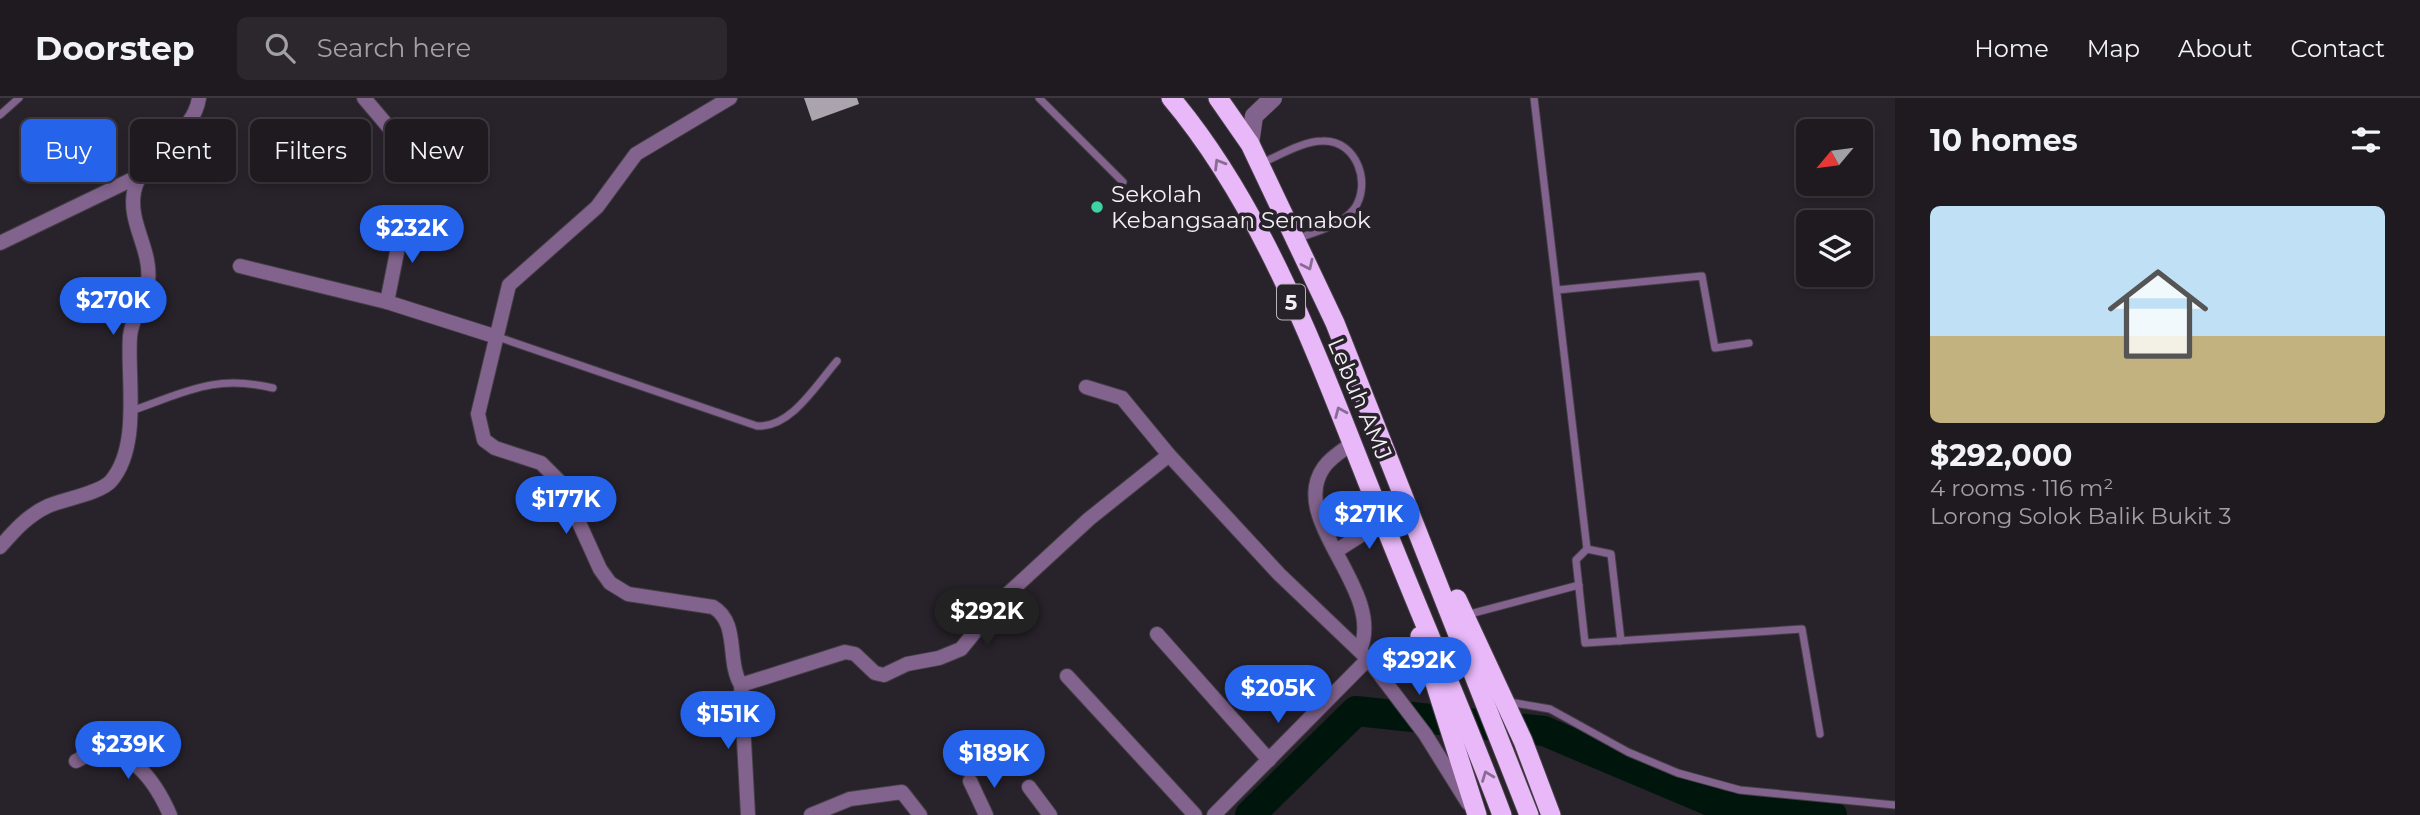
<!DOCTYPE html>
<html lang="en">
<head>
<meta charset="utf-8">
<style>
	body { margin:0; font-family:Montserrat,sans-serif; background:#2b272d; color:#f1f3f6; height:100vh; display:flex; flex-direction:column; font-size:26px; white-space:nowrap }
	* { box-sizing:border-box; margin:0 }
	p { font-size:23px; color:#a1a1a5 }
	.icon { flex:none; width:38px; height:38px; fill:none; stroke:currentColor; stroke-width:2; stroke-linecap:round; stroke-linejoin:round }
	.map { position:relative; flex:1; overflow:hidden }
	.sheet { display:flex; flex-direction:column; background:#1e1a20; width:525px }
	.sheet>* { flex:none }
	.guide { position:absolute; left:21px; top:21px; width:665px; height:63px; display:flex; gap:14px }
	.needle { width:46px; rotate:241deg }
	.fabs { position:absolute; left:1796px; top:21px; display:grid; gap:14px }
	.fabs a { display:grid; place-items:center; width:77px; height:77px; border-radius:10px; background:#1e1a20; box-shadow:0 4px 10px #0003,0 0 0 2px #3c383e; font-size:35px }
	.price { position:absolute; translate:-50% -60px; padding:0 16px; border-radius:24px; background:#2563eb; color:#fff; font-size:23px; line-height:46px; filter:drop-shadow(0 2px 4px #0008) }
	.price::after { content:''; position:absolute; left:50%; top:42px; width:21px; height:16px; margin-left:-10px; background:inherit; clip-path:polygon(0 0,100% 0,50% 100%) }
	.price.selected { background:#222; color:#fff }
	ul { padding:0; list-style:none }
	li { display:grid; align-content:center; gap:14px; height:371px; padding:0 35px }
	li span { display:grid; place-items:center; height:217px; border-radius:10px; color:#555 }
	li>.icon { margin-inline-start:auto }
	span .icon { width:126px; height:126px; fill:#fffc; stroke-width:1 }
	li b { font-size:30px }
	h2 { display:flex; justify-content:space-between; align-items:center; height:84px; padding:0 35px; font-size:30px }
	.tag { padding:0 24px; border-radius:10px; background:#1e1a20; box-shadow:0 4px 10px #0003,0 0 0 2px #3c383e; font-size:24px; line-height:63px }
	.tag.selected { background:#2563eb; color:#fff }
	header { display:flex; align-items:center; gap:42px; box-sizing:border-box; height:98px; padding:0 35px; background:#1e1a20; border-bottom:2px solid #3c383e }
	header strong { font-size:33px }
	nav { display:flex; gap:38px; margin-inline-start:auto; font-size:24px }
	.search { width:490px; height:63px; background:#2b272d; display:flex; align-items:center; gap:18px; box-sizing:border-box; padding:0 24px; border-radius:10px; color:#a1a1a5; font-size:26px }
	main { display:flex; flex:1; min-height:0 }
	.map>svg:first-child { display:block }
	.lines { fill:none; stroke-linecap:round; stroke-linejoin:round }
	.river { stroke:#00160d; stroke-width:30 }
	.building { fill:#aba4ae }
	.service-casing { stroke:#443f46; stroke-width:9 }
	.minor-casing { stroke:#443f46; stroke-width:16 }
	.tertiary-casing { stroke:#443f46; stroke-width:19 }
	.trunk-casing { stroke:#443f46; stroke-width:21 }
	.service { stroke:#82638d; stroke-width:7 }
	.minor { stroke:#82638d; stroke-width:14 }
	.tertiary { stroke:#82638d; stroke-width:18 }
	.trunk { stroke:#e8b8f9; stroke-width:19 }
	.oneway { stroke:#886d92 }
	.poi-dot { fill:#3cd4a3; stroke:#28222a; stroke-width:2.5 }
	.labels { text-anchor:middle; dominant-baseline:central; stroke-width:7; stroke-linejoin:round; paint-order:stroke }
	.shield { fill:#28222a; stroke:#b6b2b8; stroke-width:2 }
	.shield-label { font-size:21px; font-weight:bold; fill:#f3f0f5 }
	.poi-label { font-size:23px; fill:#f3f0f5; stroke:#28222a; text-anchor:start }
	.street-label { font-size:23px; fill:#f3f0f5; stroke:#28222a }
</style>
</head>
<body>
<header>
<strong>Doorstep</strong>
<div class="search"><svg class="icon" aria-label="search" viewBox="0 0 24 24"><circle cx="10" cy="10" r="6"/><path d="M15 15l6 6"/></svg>Search here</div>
<nav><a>Home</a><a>Map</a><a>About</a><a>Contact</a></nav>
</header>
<main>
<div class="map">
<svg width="1895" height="717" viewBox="0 0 1895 717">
	<rect width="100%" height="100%" fill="#28222a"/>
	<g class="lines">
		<polyline class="river" points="1250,717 1356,613 1544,633 1722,708 1832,717"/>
	</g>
	<polygon class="building" points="804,0 857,0 859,6 812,23"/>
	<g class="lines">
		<g class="service-casing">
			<g id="service">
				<polyline points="1039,0 1123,84"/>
				<polyline points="1534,0 1587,451"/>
				<polyline points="0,17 19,0"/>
				<path d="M 1262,65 C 1280,57 1303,43 1323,43 C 1357,42 1372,86 1354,111 C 1341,128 1315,134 1296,141"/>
				<polyline points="1557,192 1702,178 1715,250 1749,245"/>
				<path d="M 498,239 L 757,328 C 791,330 816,287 837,263"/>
				<path d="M 131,313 C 186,294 214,276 273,290"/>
				<polyline points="1466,517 1579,487"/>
				<polyline points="1621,543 1611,456 1587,451 1576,462 1585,545 1802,531 1820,636"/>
				<polyline points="1509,604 1550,611 1628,654 1678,675 1740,692 1895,707"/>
			</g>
		</g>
		<g class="minor-casing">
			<g id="minor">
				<polyline points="364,0 392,33"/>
				<path d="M 730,0 L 636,56 L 597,109 L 509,187 L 478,316 L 484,342 L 495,350 L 541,365 L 561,385 L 600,471 L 610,485 L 628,496 L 713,509 C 740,525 726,563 741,587 L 748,717"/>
				<polyline points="0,145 139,78"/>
				<polyline points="240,168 387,204 497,239"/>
				<polyline points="387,204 403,124"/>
				<polyline points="1086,289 1122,300 1169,357 1279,476 1368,561 1425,636 1468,705"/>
				<path d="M 1353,345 C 1343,352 1331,359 1324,369 C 1286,422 1386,491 1360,552"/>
				<path d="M 0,449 C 14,433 28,417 48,408 C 64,401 101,395 111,383 C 141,348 127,281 130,238 C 132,218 146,202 148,183 C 152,152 128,125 134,94 C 141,56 194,38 199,0"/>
				<polyline points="1336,453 1383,423"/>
				<polyline points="1157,536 1269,662"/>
				<polyline points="1067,578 1195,717"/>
				<polyline points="741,587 845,554 855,556 875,575 884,577 907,566 939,560 961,551 1000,503 1089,421 1169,357"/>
				<path d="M 76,663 C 121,636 153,678 170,717"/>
				<polyline points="970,683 986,717"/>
				<polyline points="1029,689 1050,717"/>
				<polyline points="811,717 850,701 902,694 920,717"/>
				<polyline points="1214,717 1368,561"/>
			</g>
		</g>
		<g class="tertiary-casing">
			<polyline id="tertiary" points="1250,46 1254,18 1273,0"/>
		</g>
		<g class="trunk-casing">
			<g id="trunk">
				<path d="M 1171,0 C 1271,119 1325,280 1383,423 C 1422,522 1465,618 1502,717"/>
				<polyline points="1218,0 1250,46 1335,225 1529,717"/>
				<polyline points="1457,501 1523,643 1551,717"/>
				<polyline points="1420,538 1477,717"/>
			</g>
		</g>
		<use href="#service" class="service"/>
		<use href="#minor" class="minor"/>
		<use href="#tertiary" class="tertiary"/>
		<use href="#trunk" class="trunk"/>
	</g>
	<defs><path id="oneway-chevron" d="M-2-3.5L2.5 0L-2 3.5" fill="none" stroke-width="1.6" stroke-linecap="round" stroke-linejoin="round" transform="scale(1.75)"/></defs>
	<g class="oneway">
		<use href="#oneway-chevron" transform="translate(1219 66) rotate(-121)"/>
		<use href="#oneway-chevron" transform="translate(1308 167) rotate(65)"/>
		<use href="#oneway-chevron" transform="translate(1340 314) rotate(-113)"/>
		<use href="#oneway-chevron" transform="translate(1487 678) rotate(-111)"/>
	</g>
	<circle class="poi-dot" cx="1097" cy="109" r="7"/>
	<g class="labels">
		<rect class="shield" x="1277" y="186.5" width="28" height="35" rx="5"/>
		<g class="shield-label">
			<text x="1291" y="204">5</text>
		</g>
		<g class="poi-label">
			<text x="1111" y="96">Sekolah<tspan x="1111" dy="26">Kebangsaan Semabok</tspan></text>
		</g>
		<g class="street-label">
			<text transform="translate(1360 301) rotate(67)">Lebuh AMJ</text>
		</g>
	</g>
</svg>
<div class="fabs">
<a><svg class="needle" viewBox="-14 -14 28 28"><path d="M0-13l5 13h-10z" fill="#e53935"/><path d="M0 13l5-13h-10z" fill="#a1a1a5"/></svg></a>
<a><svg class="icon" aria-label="layers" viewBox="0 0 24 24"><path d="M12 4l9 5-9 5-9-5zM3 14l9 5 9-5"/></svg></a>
</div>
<b class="price" style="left:412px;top:167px">$232K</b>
<b class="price" style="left:113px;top:239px">$270K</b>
<b class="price" style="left:566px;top:438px">$177K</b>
<b class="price" style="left:1369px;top:453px">$271K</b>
<b class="price selected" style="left:987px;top:550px">$292K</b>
<b class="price" style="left:1419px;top:599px">$292K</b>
<b class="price" style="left:1278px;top:627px">$205K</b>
<b class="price" style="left:728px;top:653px">$151K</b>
<b class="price" style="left:128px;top:683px">$239K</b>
<b class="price" style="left:994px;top:692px">$189K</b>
<div class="guide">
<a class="tag selected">Buy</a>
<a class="tag">Rent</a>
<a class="tag">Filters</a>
<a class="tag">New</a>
</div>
</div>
<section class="sheet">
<h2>10 homes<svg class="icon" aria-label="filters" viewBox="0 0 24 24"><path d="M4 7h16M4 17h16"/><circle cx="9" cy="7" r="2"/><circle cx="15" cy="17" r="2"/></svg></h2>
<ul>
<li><span style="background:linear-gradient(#bfe0f5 60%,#c2b280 0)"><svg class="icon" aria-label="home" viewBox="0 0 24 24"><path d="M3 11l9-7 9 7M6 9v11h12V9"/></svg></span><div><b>$292,000</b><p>4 rooms · 116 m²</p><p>Lorong Solok Balik Bukit 3</p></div></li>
</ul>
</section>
</main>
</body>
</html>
